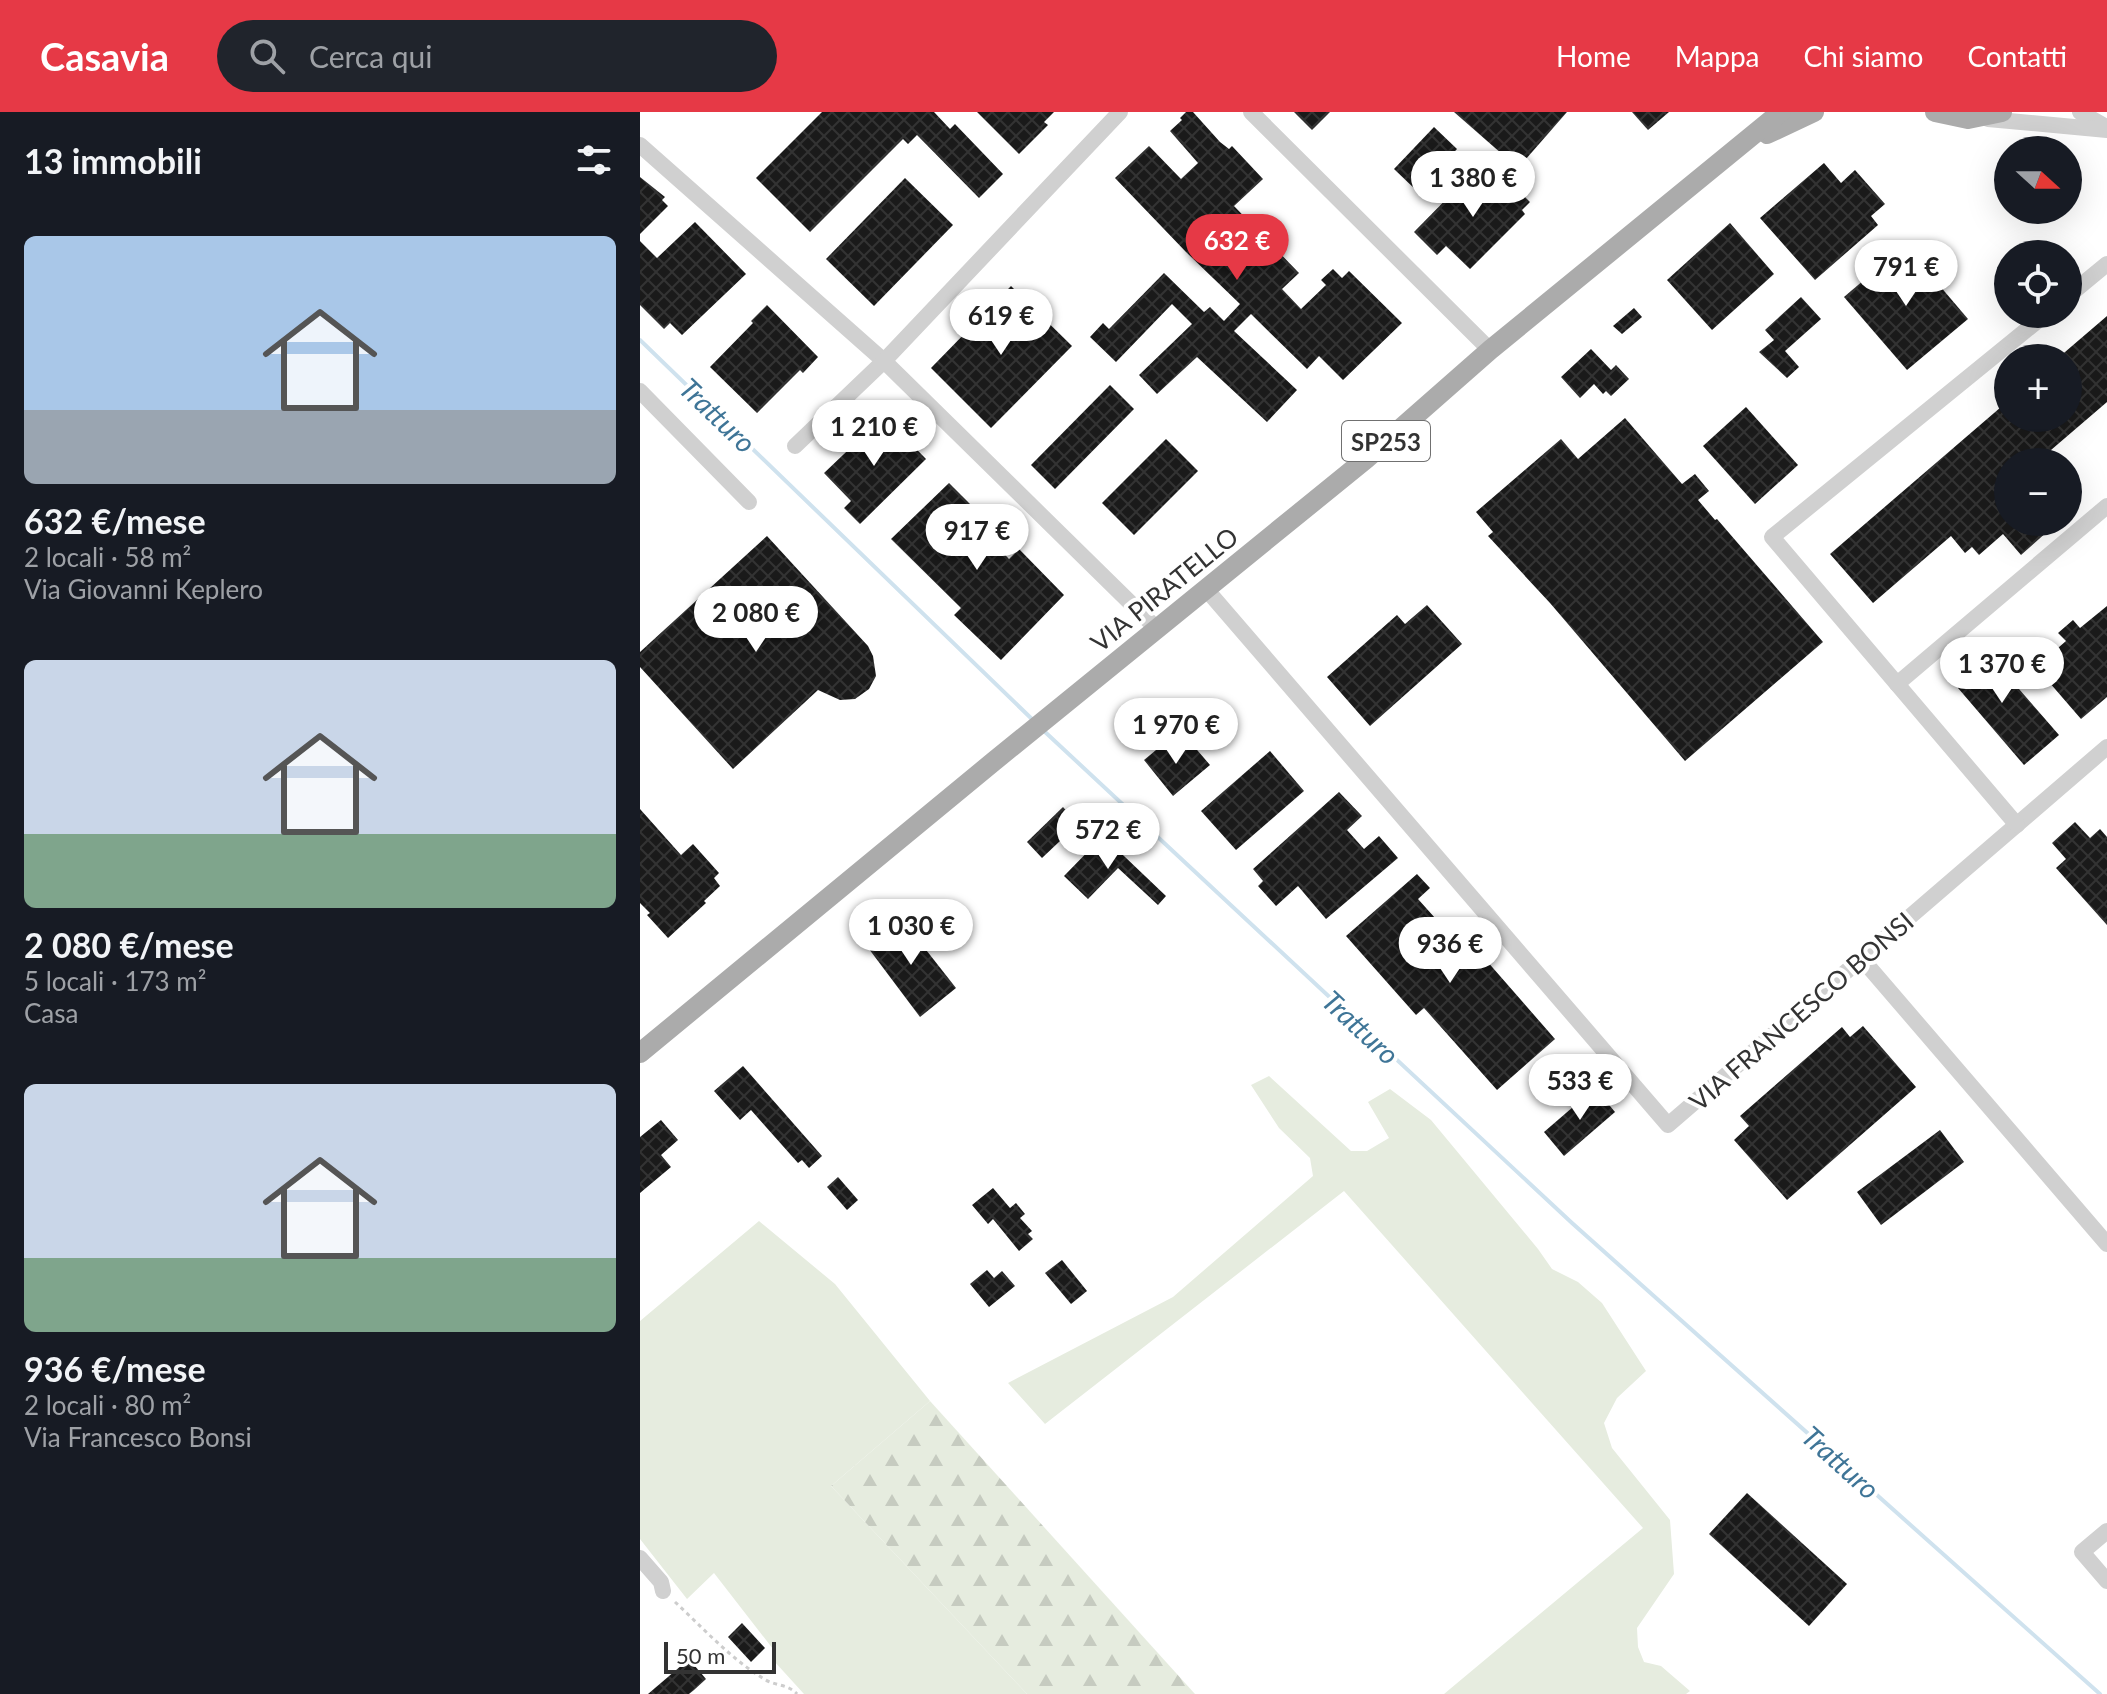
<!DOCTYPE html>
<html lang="it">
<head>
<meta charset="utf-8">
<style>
	body { margin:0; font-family:Lato,sans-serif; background:#20242c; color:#f1f3f6; height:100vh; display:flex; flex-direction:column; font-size:30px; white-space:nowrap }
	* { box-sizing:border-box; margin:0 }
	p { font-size:26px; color:#9ea1a6 }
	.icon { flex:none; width:44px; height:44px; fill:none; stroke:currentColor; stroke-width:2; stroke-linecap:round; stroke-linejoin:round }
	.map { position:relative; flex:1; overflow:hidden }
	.drawer { display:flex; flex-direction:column; background:#171b24; width:640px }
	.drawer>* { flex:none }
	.needle { width:52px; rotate:111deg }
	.tools { position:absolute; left:1354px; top:24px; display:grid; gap:16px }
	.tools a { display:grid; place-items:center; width:88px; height:88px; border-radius:50%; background:#171b24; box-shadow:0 8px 32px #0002; font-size:40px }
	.scale { position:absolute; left:24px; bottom:20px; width:112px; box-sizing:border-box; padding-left:8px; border:4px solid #333; border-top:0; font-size:22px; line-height:28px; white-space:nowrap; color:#333; -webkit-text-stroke:6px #fff; paint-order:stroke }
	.price { position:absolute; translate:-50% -68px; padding:0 18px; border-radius:28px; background:#fff; color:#222; font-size:26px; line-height:52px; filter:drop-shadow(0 2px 4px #0008) }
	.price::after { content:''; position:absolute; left:50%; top:48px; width:24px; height:18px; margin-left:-12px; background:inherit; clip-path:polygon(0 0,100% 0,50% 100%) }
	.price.current { background:#e63946; color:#fff }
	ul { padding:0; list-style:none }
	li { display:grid; align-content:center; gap:16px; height:424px; padding:0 24px }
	li span { display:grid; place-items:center; height:248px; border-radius:12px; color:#555 }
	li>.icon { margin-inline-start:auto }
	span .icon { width:144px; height:144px; fill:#fffc; stroke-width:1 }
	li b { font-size:34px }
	h2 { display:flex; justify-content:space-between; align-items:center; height:96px; padding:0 24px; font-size:34px }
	header { display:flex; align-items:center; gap:48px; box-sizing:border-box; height:112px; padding:0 40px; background:#e63946; color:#fff }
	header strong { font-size:38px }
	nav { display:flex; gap:44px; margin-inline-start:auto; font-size:28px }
	.search { width:560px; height:72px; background:#20242c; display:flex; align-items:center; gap:20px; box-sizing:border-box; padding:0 28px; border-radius:44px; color:#9ea1a6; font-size:30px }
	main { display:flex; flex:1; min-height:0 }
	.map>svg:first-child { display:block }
	.green { fill:#e6ecdf }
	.forest { fill:url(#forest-firs) }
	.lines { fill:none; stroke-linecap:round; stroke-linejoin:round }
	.stream { stroke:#cfe2ee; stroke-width:4 }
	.building { fill:url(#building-cross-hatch) }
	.path { stroke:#cdcdcd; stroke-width:3; stroke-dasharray:4 4; stroke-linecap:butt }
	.minor { stroke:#d0d0d0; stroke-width:16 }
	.major { stroke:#ababab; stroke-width:20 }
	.labels { text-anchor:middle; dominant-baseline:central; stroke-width:8; stroke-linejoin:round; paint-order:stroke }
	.shield { fill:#fff; stroke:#707070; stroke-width:2 }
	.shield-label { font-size:24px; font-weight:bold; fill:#333 }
	.street-label { font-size:26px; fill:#333; stroke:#fff }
	.water-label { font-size:28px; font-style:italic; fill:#3f7597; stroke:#fff }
</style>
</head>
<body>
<header>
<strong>Casavia</strong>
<div class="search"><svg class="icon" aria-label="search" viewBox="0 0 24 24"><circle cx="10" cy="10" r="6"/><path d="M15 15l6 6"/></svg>Cerca qui</div>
<nav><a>Home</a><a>Mappa</a><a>Chi siamo</a><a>Contatti</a></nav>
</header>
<main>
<section class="drawer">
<h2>13 immobili<svg class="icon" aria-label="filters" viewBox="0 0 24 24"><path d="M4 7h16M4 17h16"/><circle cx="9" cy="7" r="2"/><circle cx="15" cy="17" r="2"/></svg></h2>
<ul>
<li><span style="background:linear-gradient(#a9c7e8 70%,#9aa5b1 0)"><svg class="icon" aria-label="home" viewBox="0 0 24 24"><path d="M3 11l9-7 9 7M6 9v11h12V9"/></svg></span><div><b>632 €/mese</b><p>2 locali · 58 m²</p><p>Via Giovanni Keplero</p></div></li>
<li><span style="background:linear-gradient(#c9d6e8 70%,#7fa58c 0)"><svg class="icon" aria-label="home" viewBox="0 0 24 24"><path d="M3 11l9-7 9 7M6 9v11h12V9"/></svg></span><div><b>2 080 €/mese</b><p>5 locali · 173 m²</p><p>Casa</p></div></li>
<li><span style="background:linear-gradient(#c9d6e8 70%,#7fa58c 0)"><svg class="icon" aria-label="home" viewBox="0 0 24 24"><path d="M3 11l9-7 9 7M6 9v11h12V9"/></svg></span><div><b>936 €/mese</b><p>2 locali · 80 m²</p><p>Via Francesco Bonsi</p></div></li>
</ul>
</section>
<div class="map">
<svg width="1467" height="1582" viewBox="0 0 1467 1582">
	<defs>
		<pattern id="forest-firs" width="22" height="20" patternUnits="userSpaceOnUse" patternTransform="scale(2)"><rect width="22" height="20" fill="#e6ecdf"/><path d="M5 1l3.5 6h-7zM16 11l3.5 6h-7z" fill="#c6cbc0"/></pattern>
		<pattern id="building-cross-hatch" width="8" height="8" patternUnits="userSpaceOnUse" patternTransform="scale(2)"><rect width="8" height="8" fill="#1a1a1a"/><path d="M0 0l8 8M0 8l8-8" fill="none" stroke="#333"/></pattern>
	</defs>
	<rect width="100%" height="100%" fill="#fff"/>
	<g class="green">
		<polygon points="629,964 711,1039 727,1039 749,1026 728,990 750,977 791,1008 898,1137 912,1157 938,1170 962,1191 1006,1259 977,1286 964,1311 972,1336 1030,1408 1034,1462 997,1516 998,1535 1004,1550 1021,1554 1050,1579 1046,1582 804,1582 1003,1416 704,1079 405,1312 368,1271 533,1185 673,1064 670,1046 639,1016 611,973"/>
		<polygon points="119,1109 195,1172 290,1289 191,1374 387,1582 164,1582 134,1549 133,1537 74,1461 47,1487 0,1427 0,1209"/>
	</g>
	<polygon class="forest" points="290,1289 555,1582 387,1582 191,1374"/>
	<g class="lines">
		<g class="stream">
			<polyline points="0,228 395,610"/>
			<polyline points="404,619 932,1111 1460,1582"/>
		</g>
	</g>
	<g class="building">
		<polygon points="182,0 294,0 310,17 315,12 363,62 339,86 277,23 268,32 263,27 170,120 116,66"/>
		<polygon points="337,0 414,0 404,10 408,13 379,42"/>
		<polygon points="546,0 553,0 580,30 589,37 592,34 623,67 594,94 659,161 642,177 661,197 686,173 681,168 693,157 702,166 709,159 762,211 703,268 679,244 667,257 611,202 594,219 657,278 627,310 557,245 517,282 499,263 552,212 532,192 476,250 450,225 463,211 469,217 524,161 564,200 570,195 584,209 600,192 546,140 475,66 509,34 541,67 558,51 530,19 542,8 540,6"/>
		<polygon points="654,0 690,0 672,18"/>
		<polygon points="814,0 927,0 878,56"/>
		<polygon points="992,0 1029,0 1008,18"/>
		<polygon points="794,15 817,37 777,79 754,57"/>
		<polygon points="1184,51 1201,71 1215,58 1245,92 1231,104 1238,113 1175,168 1120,106"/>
		<polygon points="838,55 868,85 876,76 890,90 882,98 885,102 830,157 806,134 797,143 774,120"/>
		<polygon points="0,65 25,85 22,88 28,94 0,122"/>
		<polygon points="265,66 313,113 234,194 186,147"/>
		<polygon points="55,110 106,162 42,223 30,211 24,217 0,193 0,129 17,146"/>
		<polygon points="1090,111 1134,162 1072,218 1027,168"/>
		<polygon points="1265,133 1328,207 1267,258 1204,185"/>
		<polygon points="371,174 432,234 351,316 291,256"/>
		<polygon points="1161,185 1181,207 1145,239 1159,255 1147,266 1119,240 1134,228 1125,218"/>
		<polygon points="127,193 178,245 163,261 160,258 117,301 70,255 113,211 111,209"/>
		<polygon points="994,196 1002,205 982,222 973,214"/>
		<polygon points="1467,204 1467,290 1397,350 1368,350 1368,410 1418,410 1381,443 1363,422 1339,443 1332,435 1325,441 1311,424 1233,491 1190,442 1368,289 1368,306 1428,306 1428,246 1418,246"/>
		<polygon points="951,237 971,258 976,253 989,267 971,284 966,279 963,282 954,272 940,286 921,265"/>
		<polygon points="470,273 494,297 415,377 391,353"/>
		<polygon points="1106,295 1158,353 1115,392 1063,334"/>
		<polygon points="244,304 286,347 220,412 204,396 211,389 184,361"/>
		<polygon points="985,306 1042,372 1055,362 1069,379 1058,388 1075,408 1077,407 1183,530 1045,649 910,491 848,424 853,420 836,400 921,327 938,347"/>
		<polygon points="526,327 558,359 494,423 462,391"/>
		<polygon points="309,371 353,415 345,422 369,447 379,437 424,483 361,548 314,503 321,496 251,427"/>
		<polygon points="127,424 228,534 233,544 236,564 229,577 215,587 200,588 178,578 93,657 0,555 0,540"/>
		<polygon points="787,493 822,532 730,614 687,565 757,503 765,512"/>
		<polygon points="1467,494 1467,585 1441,607 1396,555 1426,529 1418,521 1433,508 1440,516"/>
		<polygon points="1332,533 1347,550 1352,546 1419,623 1384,653 1318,576 1320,574 1305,556"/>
		<polygon points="528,628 539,642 552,632 570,653 533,684 504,648"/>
		<polygon points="630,639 664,679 596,738 561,699"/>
		<polygon points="699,680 722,704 707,718 724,737 739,724 758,746 686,807 658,774 636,794 618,774 623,769 613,757"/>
		<polygon points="423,695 438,712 402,746 387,730"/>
		<polygon points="0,697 41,743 53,732 79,761 74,766 80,774 64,789 66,791 28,826 7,803 10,801 0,791"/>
		<polygon points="1435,710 1450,726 1460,717 1467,725 1467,813 1416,756 1426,747 1412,731"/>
		<polygon points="463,724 526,784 518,793 478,756 448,787 424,764"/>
		<polygon points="777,762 790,776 778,787 839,855 846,848 915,927 857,978 784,896 776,903 706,824"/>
		<polygon points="261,806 316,876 280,905 226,833"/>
		<polygon points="1223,914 1276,975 1147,1088 1094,1028 1109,1014 1100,1004 1202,915 1210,925"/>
		<polygon points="103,954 182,1044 169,1056 162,1048 158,1051 111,998 100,1008 74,979"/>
		<polygon points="955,976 975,1000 924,1044 904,1020"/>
		<polygon points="21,1008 38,1028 21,1043 31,1055 0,1081 0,1025"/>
		<polygon points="1300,1018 1324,1050 1241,1113 1217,1080"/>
		<polygon points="198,1065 218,1088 207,1098 187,1075"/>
		<polygon points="353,1076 370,1096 376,1091 385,1102 380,1106 392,1119 388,1122 393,1127 379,1139 353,1107 348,1112 332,1093"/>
		<polygon points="422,1148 447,1179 431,1192 405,1161"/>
		<polygon points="347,1158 354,1166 362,1159 375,1174 349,1195 330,1172"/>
		<polygon points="1107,1381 1207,1472 1169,1514 1069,1422"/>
		<polygon points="102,1511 125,1536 111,1550 88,1525"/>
		<polygon points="49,1547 66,1567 54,1578 49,1582 8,1582"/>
	</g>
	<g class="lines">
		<path class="path" d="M 35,1490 C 63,1516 91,1547 124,1567 C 135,1574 148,1572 157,1582"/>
		<g class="minor">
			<polyline points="611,0 850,238"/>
			<polyline points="1440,0 1466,15"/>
			<polyline points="1348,7 1467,18"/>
			<polyline points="0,33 244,249 517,517"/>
			<polyline points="1428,184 1467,152"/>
			<polyline points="0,279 109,390"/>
			<polyline points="155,334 244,249 480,0"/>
			<polyline points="566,477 1028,1013 1467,635"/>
			<polyline points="1257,572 1467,394"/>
			<polyline points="1377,713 1132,425 1406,202"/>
			<polyline points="1222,847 1467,1132"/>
			<polyline points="1467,1419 1442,1440 1467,1469"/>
			<polyline points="0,1446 21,1470 23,1479"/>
		</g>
		<g class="major">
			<polyline points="1295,0 1328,7 1362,0"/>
			<polyline points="1127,22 1174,0"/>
			<polyline points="0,941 353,650 726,347 850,238 1141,0"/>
		</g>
	</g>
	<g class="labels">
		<rect class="shield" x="702" y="309" width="88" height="40" rx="6"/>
		<g class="shield-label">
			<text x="746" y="329">SP253</text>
		</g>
		<g class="street-label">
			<text transform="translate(524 477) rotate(-39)">VIA PIRATELLO</text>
			<text transform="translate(1161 899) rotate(-41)">VIA FRANCESCO BONSI</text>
		</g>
		<g class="water-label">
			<text transform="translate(78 303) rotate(44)">Tratturo</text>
			<text transform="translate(721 915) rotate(43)">Tratturo</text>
			<text transform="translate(1201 1350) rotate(42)">Tratturo</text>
		</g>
	</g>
</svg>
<div class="tools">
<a><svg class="needle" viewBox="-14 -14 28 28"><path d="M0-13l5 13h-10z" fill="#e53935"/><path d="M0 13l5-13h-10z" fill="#9ea1a6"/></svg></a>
<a><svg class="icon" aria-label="locate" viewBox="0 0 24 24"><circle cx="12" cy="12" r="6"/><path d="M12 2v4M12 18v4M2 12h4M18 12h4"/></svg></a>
<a>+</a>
<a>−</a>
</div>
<div class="scale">50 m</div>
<b class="price" style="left:833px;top:107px">1 380 €</b>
<b class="price current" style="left:597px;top:170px">632 €</b>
<b class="price" style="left:1266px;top:196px">791 €</b>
<b class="price" style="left:361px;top:245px">619 €</b>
<b class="price" style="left:234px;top:356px">1 210 €</b>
<b class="price" style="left:337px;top:460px">917 €</b>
<b class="price" style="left:116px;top:542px">2 080 €</b>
<b class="price" style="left:1362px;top:593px">1 370 €</b>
<b class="price" style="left:536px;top:654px">1 970 €</b>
<b class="price" style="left:468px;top:759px">572 €</b>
<b class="price" style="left:271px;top:855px">1 030 €</b>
<b class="price" style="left:810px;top:873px">936 €</b>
<b class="price" style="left:940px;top:1010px">533 €</b>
</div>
</main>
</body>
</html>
